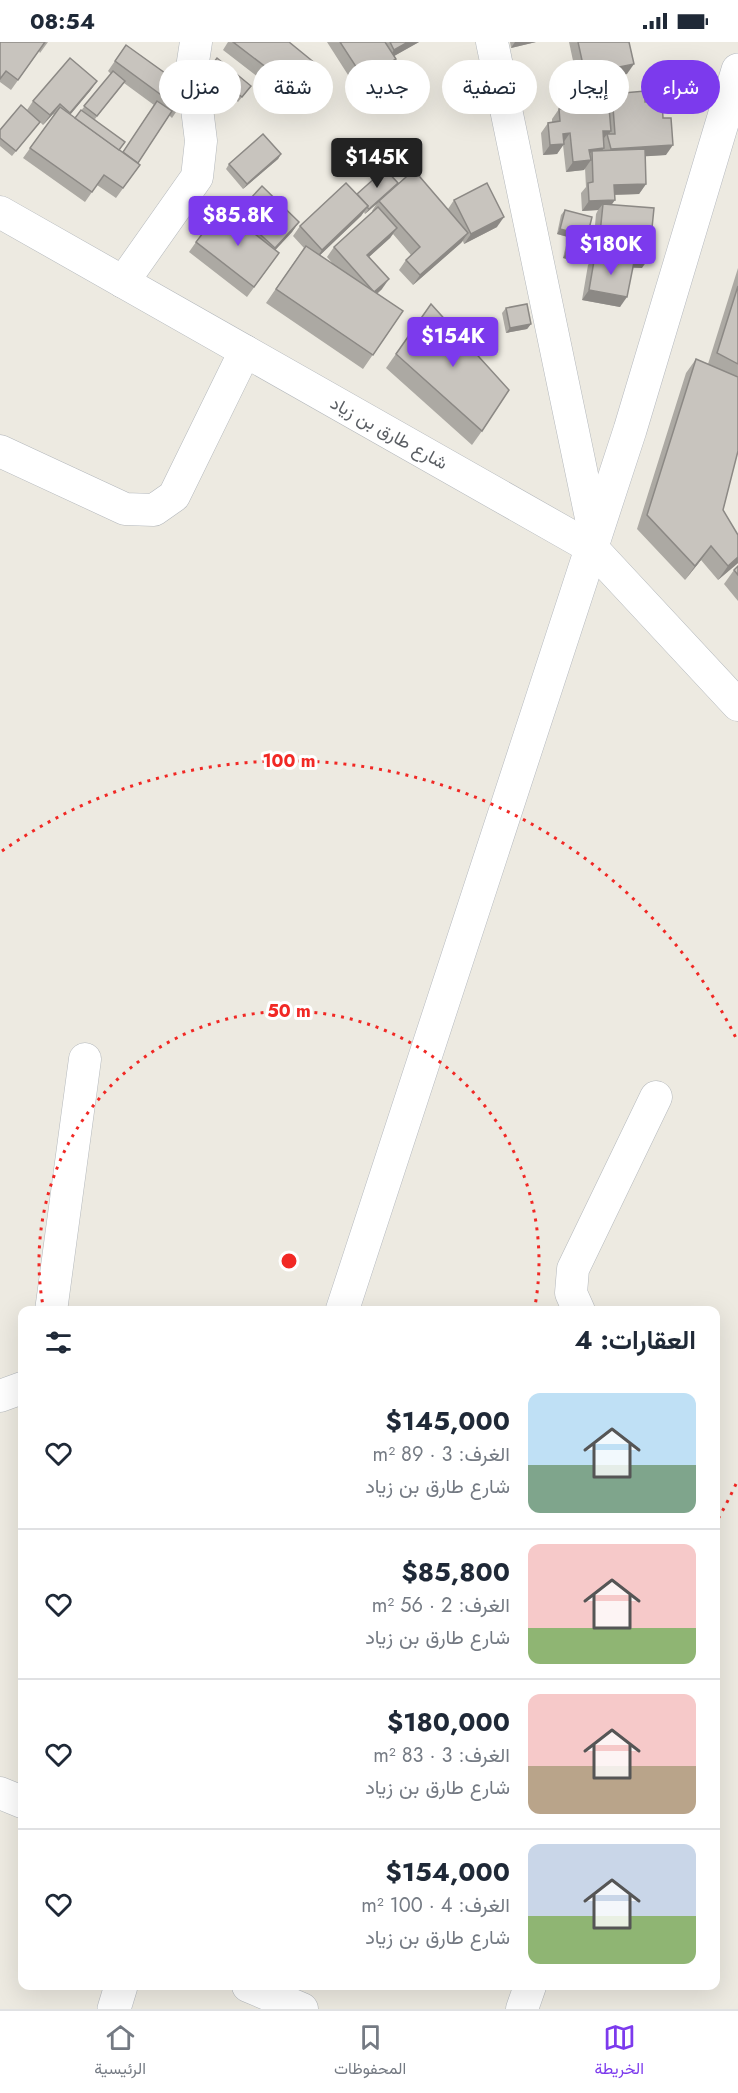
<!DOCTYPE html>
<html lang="ar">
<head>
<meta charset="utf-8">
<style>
	body { margin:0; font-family:Jost,Vazirmatn,sans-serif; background:#f2f2f3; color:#1f2937; direction:rtl; height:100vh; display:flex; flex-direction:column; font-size:22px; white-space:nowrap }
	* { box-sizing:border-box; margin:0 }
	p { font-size:20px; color:#747a83 }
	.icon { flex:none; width:33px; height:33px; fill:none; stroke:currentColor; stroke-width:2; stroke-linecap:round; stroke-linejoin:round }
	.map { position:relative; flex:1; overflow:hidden; direction:ltr }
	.side { position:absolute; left:18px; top:1264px; width:702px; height:684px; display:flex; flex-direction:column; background:#fff; border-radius:12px; box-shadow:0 6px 24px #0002; direction:rtl }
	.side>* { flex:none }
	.hud { position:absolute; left:18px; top:18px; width:702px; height:54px; direction:rtl; display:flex; gap:12px }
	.price { position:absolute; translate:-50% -51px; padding:0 14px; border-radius:6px; background:#7c3aed; color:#fff; font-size:20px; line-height:39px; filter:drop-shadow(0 2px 3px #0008) }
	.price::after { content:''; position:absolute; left:50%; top:36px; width:18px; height:14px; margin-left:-9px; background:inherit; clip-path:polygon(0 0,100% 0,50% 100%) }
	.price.current { background:#222; color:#fff }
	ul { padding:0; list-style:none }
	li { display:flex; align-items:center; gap:18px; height:150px; padding:0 24px }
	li+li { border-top:2px solid #e0e1e3 }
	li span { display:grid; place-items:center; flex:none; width:168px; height:120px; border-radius:12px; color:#555 }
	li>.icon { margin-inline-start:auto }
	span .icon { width:72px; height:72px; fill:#fffc; stroke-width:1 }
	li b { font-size:26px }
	h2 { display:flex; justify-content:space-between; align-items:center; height:72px; padding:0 24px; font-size:26px }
	.tag { padding:0 21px; border-radius:27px; background:#fff; box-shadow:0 6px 24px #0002; font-size:21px; line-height:54px }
	.tag.current { background:#7c3aed; color:#fff }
	.status { display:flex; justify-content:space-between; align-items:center; height:42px; padding:0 30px; background:#fff; direction:ltr }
	.status svg { height:16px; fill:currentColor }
	.tabs { display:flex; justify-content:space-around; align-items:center; height:84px; border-top:2px solid #e0e1e3; background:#fff; font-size:16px; color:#747a83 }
	.tabs a { display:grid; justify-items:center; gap:3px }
	.tabs .current { color:#7c3aed }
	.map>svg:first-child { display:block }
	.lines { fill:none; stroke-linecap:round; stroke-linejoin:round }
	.street-casing { stroke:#b4b8bc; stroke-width:33 }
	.secondary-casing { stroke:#b5b9bf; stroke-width:34 }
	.street { stroke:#fff; stroke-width:32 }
	.secondary { stroke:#fff; stroke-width:33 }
	.wall { fill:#aca9a3; fill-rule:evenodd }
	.shaded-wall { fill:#8c8985 }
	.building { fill:#c8c4be; stroke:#8c8985; stroke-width:1.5 }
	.ring { fill:none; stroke:#f12824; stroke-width:3; stroke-dasharray:3 6 }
	.labels { text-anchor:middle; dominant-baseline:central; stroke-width:6; stroke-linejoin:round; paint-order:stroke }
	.street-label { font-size:18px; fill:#5a5e63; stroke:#fff }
	.centre { fill:#f12824; stroke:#fff; stroke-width:3 }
	.ring-label { font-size:18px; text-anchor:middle; font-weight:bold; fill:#f12824; stroke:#fff; stroke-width:6; stroke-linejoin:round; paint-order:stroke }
</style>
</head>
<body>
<div class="status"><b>08:54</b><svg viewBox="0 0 49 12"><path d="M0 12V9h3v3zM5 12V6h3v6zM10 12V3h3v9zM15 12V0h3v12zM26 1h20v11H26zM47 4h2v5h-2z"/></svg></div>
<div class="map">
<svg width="738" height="1967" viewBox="0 0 738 1967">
	<rect width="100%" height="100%" fill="#edeae1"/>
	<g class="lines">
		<g class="street-casing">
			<g id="street">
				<polyline points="492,0 595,495"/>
				<polyline points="0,170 592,506 738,663"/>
				<polyline points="123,240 197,135 201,99 192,26 196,0"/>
				<polyline points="0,409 125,467 154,468 174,454 245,309"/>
				<polyline points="51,1269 85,1017"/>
				<polyline points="579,1269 571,1251 573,1227 656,1055"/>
				<polyline points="0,1354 22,1346"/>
				<polyline points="0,1751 22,1760"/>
				<polyline points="248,1944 302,1967"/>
				<polyline points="522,1967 530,1944"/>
			</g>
		</g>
		<g class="secondary-casing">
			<g id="secondary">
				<polyline points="342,1269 630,388 738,28"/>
				<polyline points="114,1967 121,1944"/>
			</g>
		</g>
		<use href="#street" class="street"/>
		<use href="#secondary" class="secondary"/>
	</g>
	<g class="wall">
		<polygon points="0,0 48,0 40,11 39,9 11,48 0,40"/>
		<polygon points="228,0 289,0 321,26 288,69 271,56 276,49 223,8"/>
		<polygon points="327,0 419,0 394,14 389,27 357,47"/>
		<polygon points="510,0 536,0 511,6"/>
		<polygon points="569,0 629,0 627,32 578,42"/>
		<path d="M 126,3 L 190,49 L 172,76 L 169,73 L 138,121 L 140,123 L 116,156 L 97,143 L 85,160 L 23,116 L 54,73 L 53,72 L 43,83 L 40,80 L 12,114 L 0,104 L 0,88 L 27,68 L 33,59 L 97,39 L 90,49 L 70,73 L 75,76 L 111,32 L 108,29 ZM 124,41 L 154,63 L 123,110 L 119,108 L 95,77 Z"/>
		<polygon points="217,16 251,44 238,60 204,33"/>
		<polygon points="612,52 645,60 666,113 645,114 646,142 639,152 614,153 611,162 642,226 633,226 620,265 582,258 588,223 592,218 596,172 598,168 582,169 581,151 586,145 585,126 584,128 566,130 563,103 557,112 543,113 541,91 548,81 552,80 552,77 559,67 563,66 570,57 608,58"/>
		<polygon points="281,112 278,117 243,147 226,127 229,122"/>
		<path d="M 396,144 L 448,167 L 454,158 L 497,185 L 464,202 L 463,199 L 413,243 L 399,228 L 406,218 L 411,213 L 393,192 L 390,196 L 369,215 L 382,247 L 377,252 L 403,269 L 363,327 L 266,261 L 304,206 L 293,194 L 300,184 L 357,152 ZM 377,161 L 372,169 L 373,170 L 334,205 L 327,215 L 334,223 L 320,213 L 361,174 L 364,170 L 365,172 Z"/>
		<polygon points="565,168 582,215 579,220 563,216 568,195 557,192 561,173"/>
		<polygon points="237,171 299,180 292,190 275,208 272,221 247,255 189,210 196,200 234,176"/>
		<polygon points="738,226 738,409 723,468 738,493 738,521 718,538 701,518 685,538 637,487 686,331 696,317 708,322"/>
		<polygon points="431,262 482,389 472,403 386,326"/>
		<polygon points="506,266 531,282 527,287 506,291 502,271"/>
		<polygon points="738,524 738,559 724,542 734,528"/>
	</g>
	<g class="shaded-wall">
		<polygon points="408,0 419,0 387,18 394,8"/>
		<polygon points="515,0 536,0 511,6"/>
		<polygon points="396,17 389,27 357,47 364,37"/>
		<polygon points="634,22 627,32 578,42 585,32"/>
		<polygon points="97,39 90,49 63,81 70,71"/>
		<polygon points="60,62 53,72 43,83 50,73"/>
		<polygon points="603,89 611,89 607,95 607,92 602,99"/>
		<polygon points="570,91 563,101 563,92"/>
		<polygon points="564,102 557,112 543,113 550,103"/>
		<polygon points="673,103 666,113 604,117 611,107"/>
		<polygon points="604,106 597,116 592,109 586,117 589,108"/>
		<polygon points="281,112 278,117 243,147 247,142"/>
		<polygon points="591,118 584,128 566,130 573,120"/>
		<polygon points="398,141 394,147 365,172 369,167"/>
		<polygon points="646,142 639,152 607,153 614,143"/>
		<polygon points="615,158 608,168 603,162 598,168 582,169 589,159"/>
		<polygon points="368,164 361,174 315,218 322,208"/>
		<polygon points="504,175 497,185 464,202 471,192"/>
		<polygon points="299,180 292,190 268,216 275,206"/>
		<polygon points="397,186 390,196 360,223 367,213"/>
		<polygon points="560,187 572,190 568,195 557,192"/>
		<polygon points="468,191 461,201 413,243 420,233"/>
		<polygon points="566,211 582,215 579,220 563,216"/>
		<polygon points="598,211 649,216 642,226 594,222 595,217"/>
		<polygon points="389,237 382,247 367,260 374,250"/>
		<polygon points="589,248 627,255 620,265 582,258"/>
		<polygon points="531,282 527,287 506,291 510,286"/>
		<polygon points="711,504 701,518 685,538 695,524"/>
		<polygon points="738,515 738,521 718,538 728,524"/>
	</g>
	<g class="building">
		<polygon points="0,0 45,0 18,38 6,29 0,37"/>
		<polygon points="233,0 289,0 321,26 295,59 278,46 284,39"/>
		<polygon points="340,0 385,0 396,17 364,37"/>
		<polygon points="390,0 408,0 394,8"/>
		<polygon points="578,0 629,0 634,22 585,32"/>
		<polygon points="126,3 190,49 179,66 115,19"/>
		<polygon points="70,16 97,39 70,71 60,62 50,73 33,59"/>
		<polygon points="217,16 251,44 242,55 208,28"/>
		<polygon points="113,29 125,39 97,74 84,64"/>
		<polygon points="645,49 645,60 662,59 663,76 671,76 673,103 611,107 607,92 615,92 612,52"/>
		<polygon points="608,53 611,89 603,89 604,106 589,108 591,118 573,120 570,91 563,92 564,102 550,103 548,81 560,79 559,67 571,66 570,57"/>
		<polygon points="157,59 172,69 138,121 123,110"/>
		<polygon points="21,63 40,80 16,109 0,96 0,88"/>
		<polygon points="60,65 140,123 123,146 104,133 92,150 30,106"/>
		<polygon points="81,68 125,100 119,108 75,76"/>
		<polygon points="263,92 281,112 247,142 229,122"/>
		<polygon points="645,107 646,142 614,143 615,158 589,159 588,141 593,140 592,109"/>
		<polygon points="385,127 398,141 369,167 367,165 368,164 357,152"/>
		<polygon points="414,128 468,191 420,233 406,218 420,205 379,159"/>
		<polygon points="346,141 368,164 322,208 300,184"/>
		<polygon points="487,141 504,175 471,192 454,158"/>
		<polygon points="262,144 299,180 275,206 237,171"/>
		<polygon points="603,162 654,166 649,216 598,211"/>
		<polygon points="378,165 397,186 367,213 389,237 374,250 334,205"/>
		<polygon points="222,166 279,211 254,245 196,200"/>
		<polygon points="565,168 592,175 582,215 566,211 572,190 560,187"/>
		<polygon points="306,204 403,269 373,313 276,247"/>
		<polygon points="595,213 634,220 627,255 589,248"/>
		<polygon points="738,244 738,322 717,311"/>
		<polygon points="431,262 509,348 482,389 396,312"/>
		<polygon points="527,262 531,282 510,286 506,266"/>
		<polygon points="696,317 738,335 738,409 723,468 738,493 738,515 728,524 711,504 695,524 647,473"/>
		<polygon points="738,524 738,533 734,528"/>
	</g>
	<g class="ring">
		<path d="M44 1269A250 250 0 1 1 534 1269"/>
		<path d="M736 1442A500 500 0 0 1 718 1477M2 809A500 500 0 0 1 736 996"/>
	</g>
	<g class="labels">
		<g class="street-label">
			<text transform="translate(389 391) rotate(29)">شارع طارق بن زياد</text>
		</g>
	</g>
	<circle cx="289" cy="1219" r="9" class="centre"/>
	<g class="ring-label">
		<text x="289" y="725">100 m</text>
		<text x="289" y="975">50 m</text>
	</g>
</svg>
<b class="price current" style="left:377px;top:147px">$145K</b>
<b class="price" style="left:238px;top:205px">$85.8K</b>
<b class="price" style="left:611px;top:234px">$180K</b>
<b class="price" style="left:453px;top:326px">$154K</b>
<div class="hud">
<a class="tag current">شراء</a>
<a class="tag">إيجار</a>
<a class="tag">تصفية</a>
<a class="tag">جديد</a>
<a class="tag">شقة</a>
<a class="tag">منزل</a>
</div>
<section class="side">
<h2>العقارات: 4<svg class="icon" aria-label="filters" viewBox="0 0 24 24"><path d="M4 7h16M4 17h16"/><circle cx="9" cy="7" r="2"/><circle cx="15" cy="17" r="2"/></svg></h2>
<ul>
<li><span style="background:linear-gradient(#bfe0f5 60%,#7fa58c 0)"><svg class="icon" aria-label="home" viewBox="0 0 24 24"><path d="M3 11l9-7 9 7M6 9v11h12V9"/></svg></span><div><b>$145,000</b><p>الغرف: 3 · 89 m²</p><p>شارع طارق بن زياد</p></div><svg class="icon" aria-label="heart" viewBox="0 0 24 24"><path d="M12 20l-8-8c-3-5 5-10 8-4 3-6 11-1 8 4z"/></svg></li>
<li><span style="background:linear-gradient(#f6c9c9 70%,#8fb573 0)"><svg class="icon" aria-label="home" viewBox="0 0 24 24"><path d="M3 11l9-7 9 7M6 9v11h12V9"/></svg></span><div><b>$85,800</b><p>الغرف: 2 · 56 m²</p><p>شارع طارق بن زياد</p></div><svg class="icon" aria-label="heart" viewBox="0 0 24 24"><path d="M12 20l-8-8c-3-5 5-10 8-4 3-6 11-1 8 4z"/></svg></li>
<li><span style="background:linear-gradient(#f6c9c9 60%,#b9a48a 0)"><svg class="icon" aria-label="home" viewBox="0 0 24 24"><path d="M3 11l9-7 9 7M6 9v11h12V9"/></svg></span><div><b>$180,000</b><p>الغرف: 3 · 83 m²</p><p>شارع طارق بن زياد</p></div><svg class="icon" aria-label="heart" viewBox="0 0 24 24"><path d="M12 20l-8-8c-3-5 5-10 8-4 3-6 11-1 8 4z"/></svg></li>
<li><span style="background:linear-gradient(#c9d6e8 60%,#8fb573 0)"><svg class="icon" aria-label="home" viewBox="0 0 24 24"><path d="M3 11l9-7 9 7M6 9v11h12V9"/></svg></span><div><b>$154,000</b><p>الغرف: 4 · 100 m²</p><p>شارع طارق بن زياد</p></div><svg class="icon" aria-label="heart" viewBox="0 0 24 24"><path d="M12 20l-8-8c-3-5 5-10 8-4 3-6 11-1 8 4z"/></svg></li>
</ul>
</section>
</div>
<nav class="tabs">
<a class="current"><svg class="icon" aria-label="map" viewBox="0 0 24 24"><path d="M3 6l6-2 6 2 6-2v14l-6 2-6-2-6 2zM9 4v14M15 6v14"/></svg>الخريطة</a>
<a><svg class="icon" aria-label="saved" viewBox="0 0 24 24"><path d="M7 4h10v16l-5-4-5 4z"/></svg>المحفوظات</a>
<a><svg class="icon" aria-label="home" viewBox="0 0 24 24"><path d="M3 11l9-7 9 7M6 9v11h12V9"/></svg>الرئيسية</a>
</nav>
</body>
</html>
